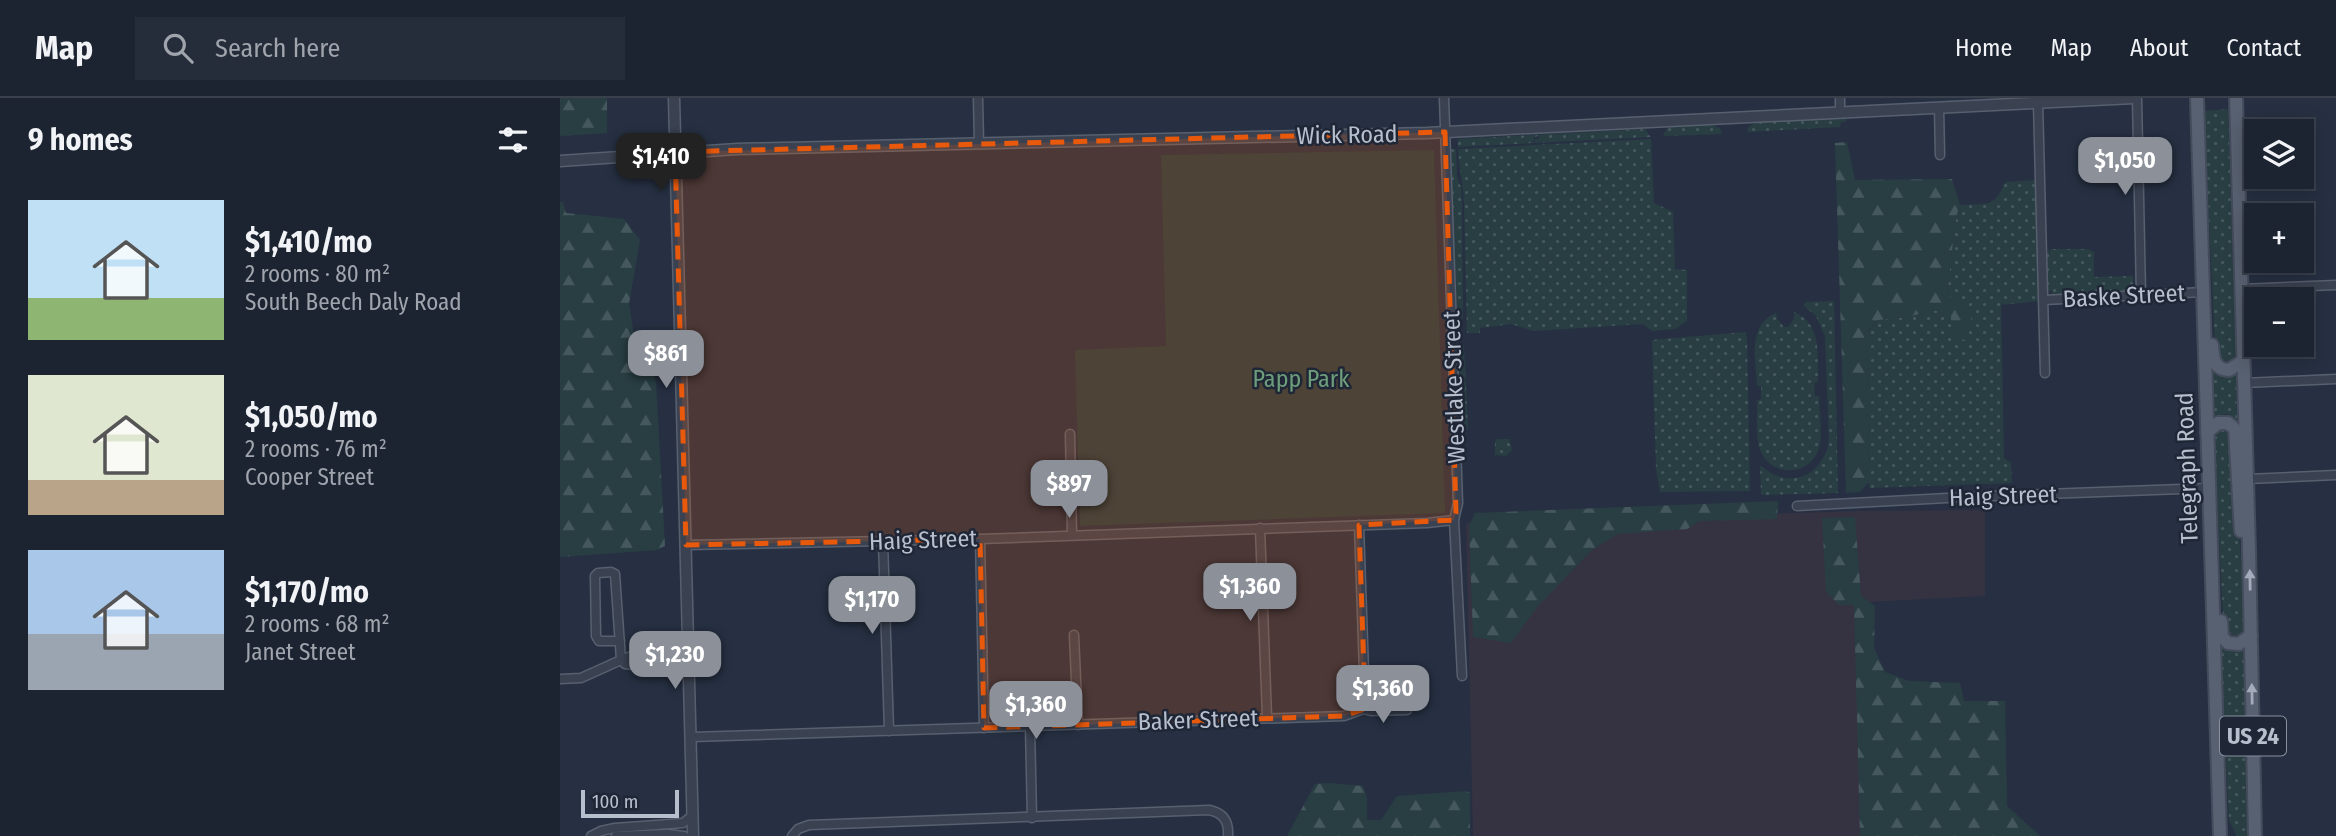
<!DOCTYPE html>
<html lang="en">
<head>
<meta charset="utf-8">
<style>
	body { margin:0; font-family:"Fira Sans Condensed",sans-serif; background:#252c3a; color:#f1f3f6; height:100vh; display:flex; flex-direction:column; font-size:26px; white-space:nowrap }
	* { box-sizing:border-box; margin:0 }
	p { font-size:23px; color:#a0a4ac }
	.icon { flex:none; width:38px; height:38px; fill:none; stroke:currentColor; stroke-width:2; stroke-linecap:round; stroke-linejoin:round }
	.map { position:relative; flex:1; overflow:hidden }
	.side { display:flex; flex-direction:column; background:#1c2432; width:560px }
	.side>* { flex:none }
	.buttons { position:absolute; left:1684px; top:21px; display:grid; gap:14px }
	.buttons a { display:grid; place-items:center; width:70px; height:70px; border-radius:0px; background:#1c2432; box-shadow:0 4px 18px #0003,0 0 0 2px #3a414d; font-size:35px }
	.scale { position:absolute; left:21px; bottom:18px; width:98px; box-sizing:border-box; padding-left:7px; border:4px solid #b7becc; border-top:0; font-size:19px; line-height:24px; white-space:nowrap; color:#b7becc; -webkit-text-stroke:5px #1f2737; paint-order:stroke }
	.price { position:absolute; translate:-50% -60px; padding:0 16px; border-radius:14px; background:#8c9099; color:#fff; font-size:23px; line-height:46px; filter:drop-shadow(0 2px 4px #0008) }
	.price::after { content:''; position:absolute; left:50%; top:42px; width:21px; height:16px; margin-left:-10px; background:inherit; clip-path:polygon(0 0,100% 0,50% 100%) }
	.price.on { background:#222; color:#fff }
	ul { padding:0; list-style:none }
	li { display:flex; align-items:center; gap:21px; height:175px; padding:0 28px }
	li span { display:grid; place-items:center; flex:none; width:196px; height:140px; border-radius:0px; color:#555 }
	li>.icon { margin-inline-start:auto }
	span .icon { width:84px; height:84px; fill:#fffc; stroke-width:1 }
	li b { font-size:30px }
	h2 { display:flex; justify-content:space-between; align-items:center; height:84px; padding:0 28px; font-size:30px }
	header { display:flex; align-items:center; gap:42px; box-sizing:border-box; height:98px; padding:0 35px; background:#1c2432; border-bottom:2px solid #3a414d }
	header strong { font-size:33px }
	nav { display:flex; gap:38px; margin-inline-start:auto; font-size:24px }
	.search { width:490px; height:63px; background:#252c3a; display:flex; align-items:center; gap:18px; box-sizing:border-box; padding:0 24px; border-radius:0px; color:#a0a4ac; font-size:26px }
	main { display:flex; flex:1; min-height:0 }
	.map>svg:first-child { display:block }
	.medical { fill:#353242 }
	.grass { fill:url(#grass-dots) }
	.forest { fill:url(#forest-firs) }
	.park { fill:#283e43 }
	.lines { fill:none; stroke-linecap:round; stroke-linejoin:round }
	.minor-casing { stroke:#58606f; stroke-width:11 }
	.tertiary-casing { stroke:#58606f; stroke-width:13 }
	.primary-casing { stroke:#444b5b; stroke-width:16 }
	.minor { stroke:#3a4252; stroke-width:8 }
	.tertiary { stroke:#3a4252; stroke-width:10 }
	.primary { stroke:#586171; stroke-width:12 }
	.oneway { fill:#a4abba }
	.marked { fill:#e8590c; fill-opacity:0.2; stroke:#e8590c; stroke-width:5; stroke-dasharray:14 9; stroke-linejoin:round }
	.labels { text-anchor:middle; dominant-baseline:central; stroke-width:5; stroke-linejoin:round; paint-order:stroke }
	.shield { fill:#1f2737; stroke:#89919f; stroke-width:2 }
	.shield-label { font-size:23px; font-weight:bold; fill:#b7becc }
	.street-label { font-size:24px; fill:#b7becc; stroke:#1f2737 }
	.park-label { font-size:24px; fill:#6e9d7b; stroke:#1f2737 }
</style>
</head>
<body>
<header>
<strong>Map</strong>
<div class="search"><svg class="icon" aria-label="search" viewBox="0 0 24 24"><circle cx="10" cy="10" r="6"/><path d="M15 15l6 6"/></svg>Search here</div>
<nav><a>Home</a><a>Map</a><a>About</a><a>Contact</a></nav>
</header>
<main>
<section class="side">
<h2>9 homes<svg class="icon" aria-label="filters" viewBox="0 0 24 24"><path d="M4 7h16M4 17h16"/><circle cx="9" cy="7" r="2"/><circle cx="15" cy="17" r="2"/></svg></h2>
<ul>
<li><span style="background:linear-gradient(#bfe0f5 70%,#8fb573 0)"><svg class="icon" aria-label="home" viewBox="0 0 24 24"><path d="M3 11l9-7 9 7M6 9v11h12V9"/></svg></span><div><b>$1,410/mo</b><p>2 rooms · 80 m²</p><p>South Beech Daly Road</p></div></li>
<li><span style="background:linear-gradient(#dfe7d0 75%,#b9a48a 0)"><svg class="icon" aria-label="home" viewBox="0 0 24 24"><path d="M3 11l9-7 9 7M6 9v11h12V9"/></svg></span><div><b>$1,050/mo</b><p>2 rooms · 76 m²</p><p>Cooper Street</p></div></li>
<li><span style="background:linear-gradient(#a9c7e8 60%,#9aa5b1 0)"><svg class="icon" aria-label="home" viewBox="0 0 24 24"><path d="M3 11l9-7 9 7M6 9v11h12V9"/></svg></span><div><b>$1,170/mo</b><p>2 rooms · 68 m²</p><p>Janet Street</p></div></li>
</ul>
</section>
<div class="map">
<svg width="1776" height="738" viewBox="0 0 1776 738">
	<defs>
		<pattern id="grass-dots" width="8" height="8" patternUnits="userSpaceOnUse" patternTransform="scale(1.75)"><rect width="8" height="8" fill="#283e43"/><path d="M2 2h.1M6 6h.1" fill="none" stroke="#45585d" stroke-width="1.8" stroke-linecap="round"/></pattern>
		<pattern id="forest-firs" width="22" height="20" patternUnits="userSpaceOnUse" patternTransform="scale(1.75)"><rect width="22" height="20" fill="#283e43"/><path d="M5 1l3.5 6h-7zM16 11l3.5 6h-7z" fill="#45585d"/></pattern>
	</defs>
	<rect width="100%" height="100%" fill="#263042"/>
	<polygon class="medical" points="1425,412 1425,498 1307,504 1307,738 913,738 906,425 1300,413"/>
	<g class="grass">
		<polygon points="1668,11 1676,254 1673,261 1667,265 1659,258 1655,248 1644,13"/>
		<polygon points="1287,18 1286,23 1281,24 1280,29 1187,34 1188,30 1195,24 1234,23"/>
		<polygon points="1151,27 1160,30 1162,36 1104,38 1104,35 1109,29"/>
		<polygon points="1085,31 1091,39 975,45 975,41 979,41 979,38 974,39 974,45 898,49 898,41"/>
		<path d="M 1091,41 L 1094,105 L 1113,114 L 1115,171 L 1127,172 L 1127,223 L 1115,231 L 1092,233 L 1083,226 L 973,233 L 951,226 L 920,230 L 920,235 L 907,235 L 904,105 C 903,86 899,69 898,51 Z"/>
		<polygon points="891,51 896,51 897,80 901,89 902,104 903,219 897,224"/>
		<path d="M 1476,82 L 1478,203 L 1441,207 L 1444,360 L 1451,365 L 1452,385 L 1309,390 L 1307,234 L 1319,222 L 1349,219 L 1372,212 L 1412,218 L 1387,196 L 1396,119 L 1400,107 C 1425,105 1435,111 1445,84 Z"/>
		<polygon points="1489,151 1490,156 1491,151 1527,151 1534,154 1534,179 1573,178 1573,192 1492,197 1492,193 1488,193 1486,158"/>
		<path d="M 1274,203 L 1278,395 L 1201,397 L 1200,367 C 1227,392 1261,381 1269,344 L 1265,238 L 1256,218 L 1244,208 L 1245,204 Z"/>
		<path d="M 1234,214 C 1263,226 1257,258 1258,284 L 1254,285 L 1255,298 L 1259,298 C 1259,315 1264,337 1258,353 C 1249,377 1214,379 1202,356 C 1194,341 1198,318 1197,302 L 1201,301 L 1201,288 L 1197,288 C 1196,262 1187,227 1216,215 L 1217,221 L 1224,229 L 1228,229 L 1234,221 Z"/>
		<polygon points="1185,234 1187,240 1190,393 1100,394 1096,371 1092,242"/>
		<polygon points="902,247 904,248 908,331 905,332 900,330 898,249"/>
		<polygon points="1652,273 1667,279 1676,277 1677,322 1667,316 1653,318"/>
		<polygon points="1664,331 1671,338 1682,473 1684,530 1682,534 1674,539 1667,532 1663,518 1654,341 1658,333"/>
		<polygon points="937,341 949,341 952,352 946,358 935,357 935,343"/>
		<polygon points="1660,547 1668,552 1684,551 1690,730 1686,738 1677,738 1669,723"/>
	</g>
	<g class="forest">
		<polygon points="0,0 47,0 47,35 0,38"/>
		<polygon points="1287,44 1295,82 1392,81 1400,107 1396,119 1387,196 1412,218 1406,242 1391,240 1391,216 1372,212 1349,219 1319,222 1307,233 1309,384 1300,394 1286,395 1275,45"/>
		<polygon points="0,104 3,104 6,115 64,121 80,142 69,206 74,237 88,250 96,285 105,448 97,452 0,459"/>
		<polygon points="1218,403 1217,421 1140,423 1127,431 1058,436 1032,452 978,508 951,545 913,539 909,428 915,415"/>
		<polygon points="1295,419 1301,498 1315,508 1314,550 1325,574 1349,583 1400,585 1404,603 1445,603 1447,708 1480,738 1300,738 1294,507 1279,507 1266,494 1262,420"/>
		<polygon points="769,685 803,688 807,700 807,722 821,722 837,698 907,693 910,695 910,738 727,738 755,686"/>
	</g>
	<polygon class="park" points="874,52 885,415 520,428 515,252 606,248 601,57"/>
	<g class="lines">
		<g class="minor-casing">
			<g id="minor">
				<polyline points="418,0 419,45"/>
				<polyline points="884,0 898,405 894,422 902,578"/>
				<polyline points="1280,0 1280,14"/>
				<polyline points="1577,0 1581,197"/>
				<polyline points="1478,5 1485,275"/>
				<polyline points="1379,10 1380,57"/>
				<polyline points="1681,191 1776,187"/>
				<polyline points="1484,202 1644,194"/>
				<polyline points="1684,285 1776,281"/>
				<polyline points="510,336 512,437"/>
				<polyline points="1687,381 1776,377"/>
				<polyline points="1237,408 1406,399 1649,390"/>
				<polyline points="799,427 805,603 803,611"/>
				<polyline points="700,430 707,619"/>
				<polyline points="420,441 424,630"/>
				<polyline points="323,443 329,633"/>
				<polyline points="126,447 420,441 867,425 894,422"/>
				<polyline points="514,537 518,627"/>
				<polyline points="129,552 76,556 61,562 65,566 74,567 129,564"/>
				<polyline points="0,581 21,580 61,562 55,476 51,474 38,475 35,478 36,538 39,543 60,543"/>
				<polyline points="470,628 472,720"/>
				<polyline points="132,639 784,618 803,611 811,613 847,612"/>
				<polyline points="31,738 41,733 55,730 123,725 133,717"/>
				<polyline points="56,738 108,736 124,738"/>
				<path d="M 232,738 L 238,731 L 249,727 L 649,712 C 664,715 669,724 668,738"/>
			</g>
		</g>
		<g class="tertiary-casing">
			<g id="tertiary">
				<polyline points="114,0 133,738"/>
				<polyline points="0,63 177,51 867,35 1574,0"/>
			</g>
		</g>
		<g class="primary-casing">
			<g id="primary">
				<polyline points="1637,0 1660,738"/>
				<polyline points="1676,0 1689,452 1695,738"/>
				<path d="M 1652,247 C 1653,260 1654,272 1669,272 L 1683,263"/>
				<polyline points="1647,334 1658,325 1668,325 1675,331 1681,433"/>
				<polyline points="1661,523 1662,539 1668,545 1679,546 1691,537"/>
			</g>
		</g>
		<use href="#minor" class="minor"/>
		<use href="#tertiary" class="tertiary"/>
		<use href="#primary" class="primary"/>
	</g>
	<defs><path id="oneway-solid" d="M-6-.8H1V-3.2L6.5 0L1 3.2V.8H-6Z" transform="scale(1.75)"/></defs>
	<g class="oneway">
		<use href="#oneway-solid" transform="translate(1690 482) rotate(-91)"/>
		<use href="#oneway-solid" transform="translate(1692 596) rotate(-91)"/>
	</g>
	<path class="marked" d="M 885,34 L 896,415 L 894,422 L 799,427 L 805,603 L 802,612 L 784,618 L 424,630 L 420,441 L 126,447 L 115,54 Z"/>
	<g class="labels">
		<rect class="shield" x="1660" y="618.5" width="66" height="39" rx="5"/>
		<g class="shield-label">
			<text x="1693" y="638">US 24</text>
		</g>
		<g class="street-label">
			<text transform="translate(787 37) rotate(-1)">Wick Road</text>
			<text transform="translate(1564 198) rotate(-3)">Baske Street</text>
			<text transform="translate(894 289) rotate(-92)">Westlake Street</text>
			<text transform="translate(1627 370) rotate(-92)">Telegraph Road</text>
			<text transform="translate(1443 398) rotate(-2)">Haig Street</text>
			<text transform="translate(363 442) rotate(-2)">Haig Street</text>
			<text transform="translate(638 622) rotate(-2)">Baker Street</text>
		</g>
		<g class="park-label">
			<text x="741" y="281">Papp Park</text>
		</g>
	</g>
</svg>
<div class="buttons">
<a><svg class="icon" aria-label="layers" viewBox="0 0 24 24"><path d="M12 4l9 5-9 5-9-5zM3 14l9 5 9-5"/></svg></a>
<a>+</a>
<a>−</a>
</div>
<div class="scale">100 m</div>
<b class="price on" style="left:101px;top:95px">$1,410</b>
<b class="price" style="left:1565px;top:99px">$1,050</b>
<b class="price" style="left:106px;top:292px">$861</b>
<b class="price" style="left:509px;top:422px">$897</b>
<b class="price" style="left:690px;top:525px">$1,360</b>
<b class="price" style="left:312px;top:538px">$1,170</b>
<b class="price" style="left:115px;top:593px">$1,230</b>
<b class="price" style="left:823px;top:627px">$1,360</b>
<b class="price" style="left:476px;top:643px">$1,360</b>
</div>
</main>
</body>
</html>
